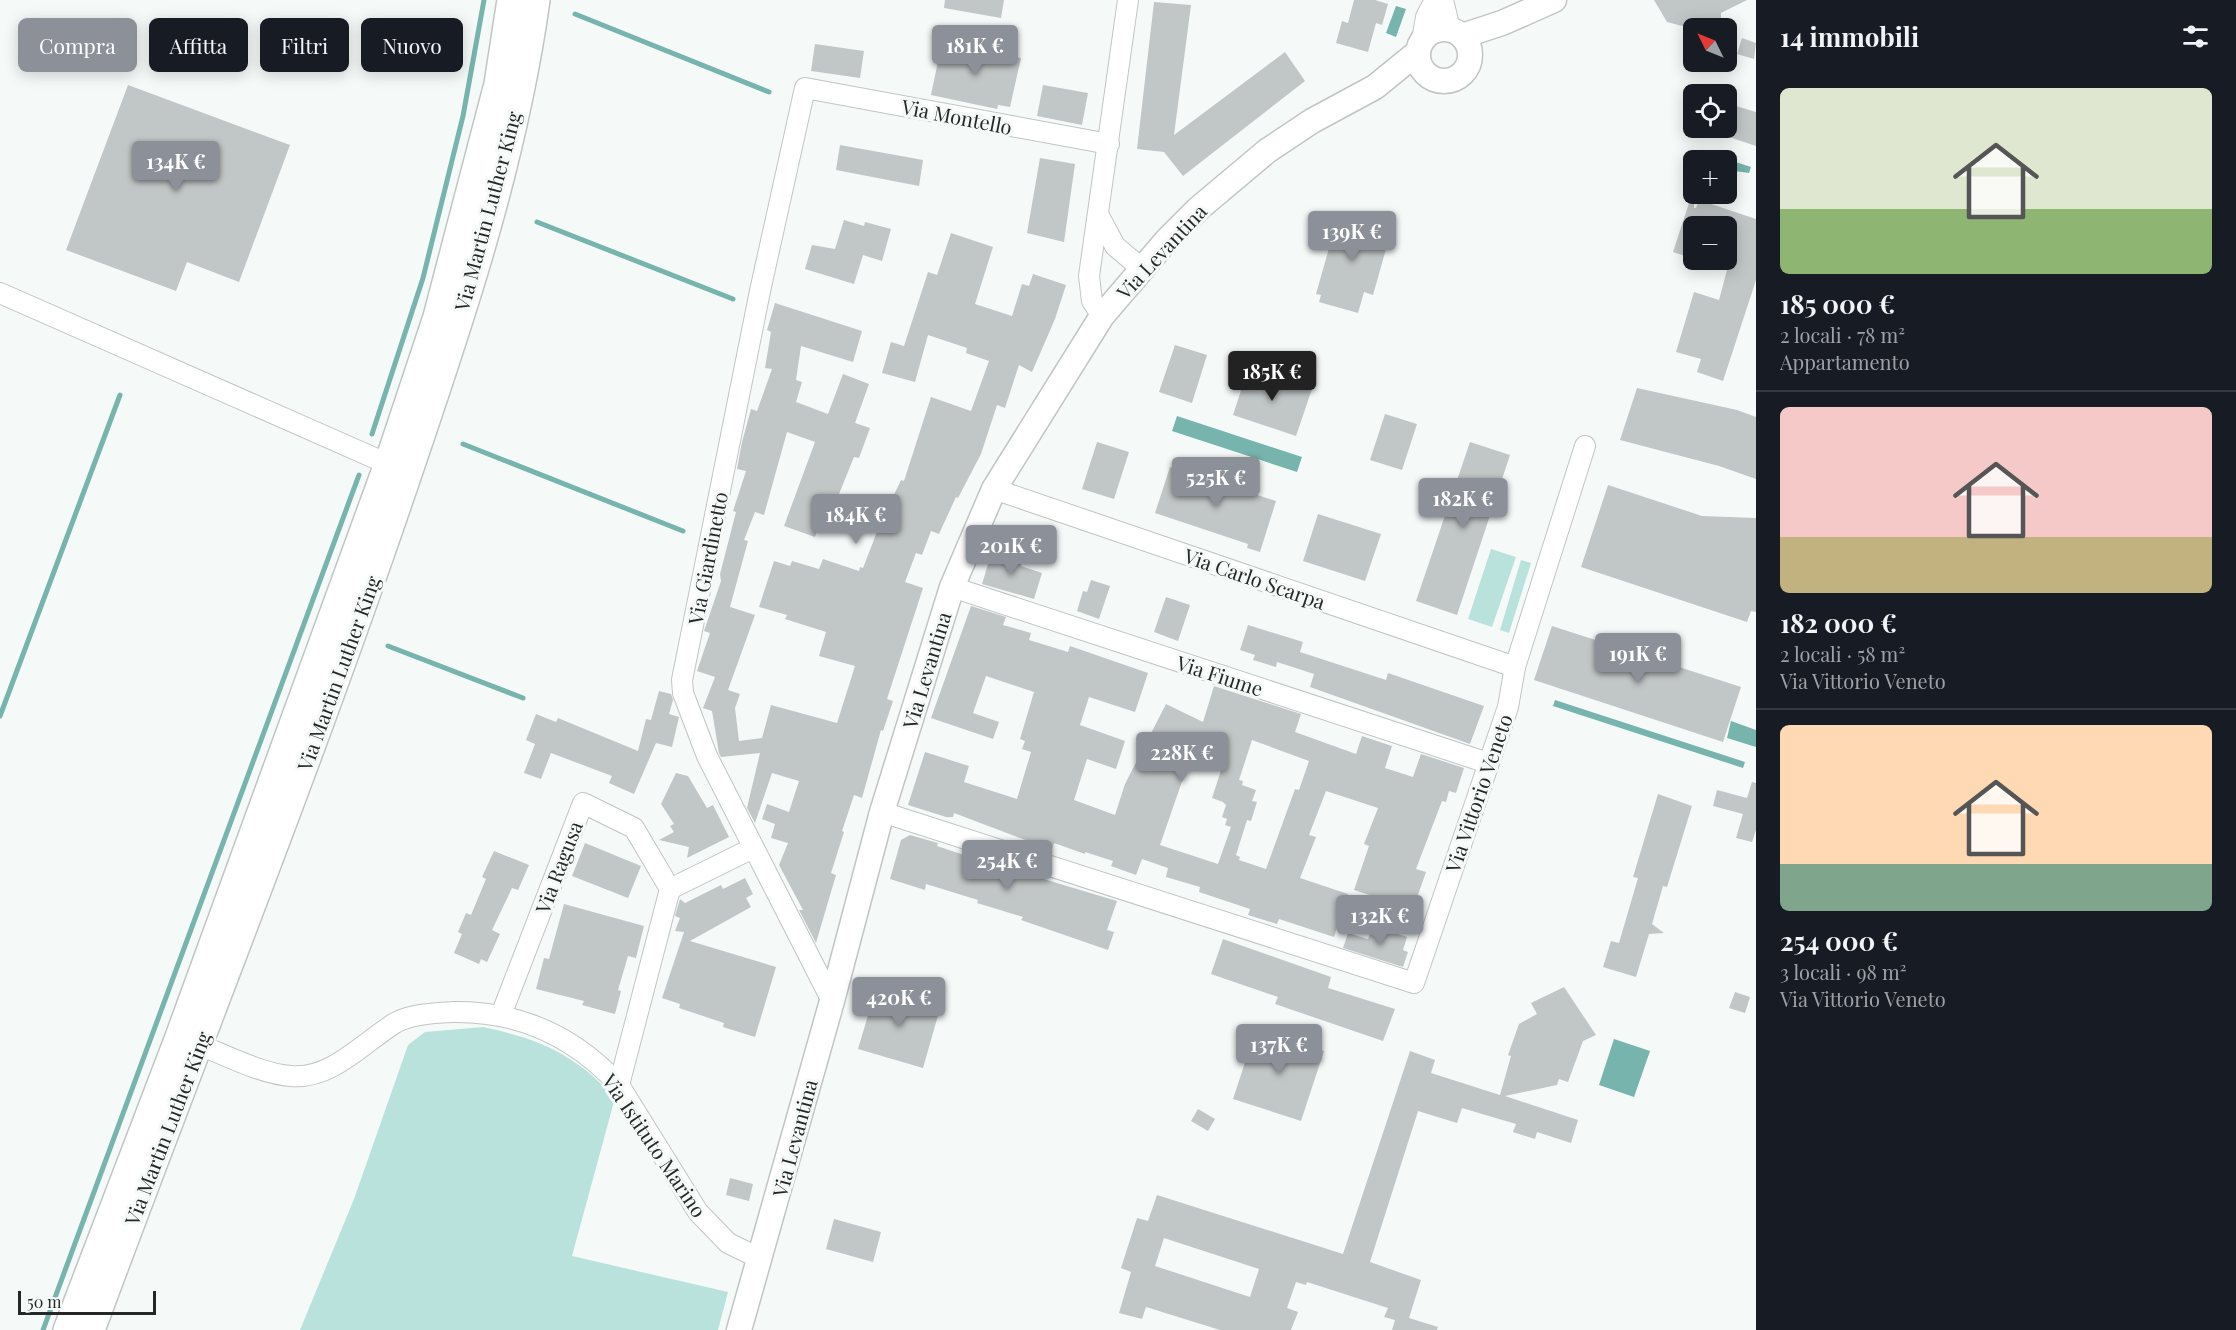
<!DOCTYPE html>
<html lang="it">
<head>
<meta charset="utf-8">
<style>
	body { margin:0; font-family:"Playfair Display",serif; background:#20242c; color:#f1f3f6; height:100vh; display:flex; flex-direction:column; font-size:22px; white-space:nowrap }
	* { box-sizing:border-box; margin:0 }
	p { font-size:20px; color:#9ea1a6 }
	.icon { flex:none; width:33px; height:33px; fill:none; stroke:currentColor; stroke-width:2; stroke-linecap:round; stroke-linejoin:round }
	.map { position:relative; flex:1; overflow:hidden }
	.panel { display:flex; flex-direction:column; background:#171b24; width:480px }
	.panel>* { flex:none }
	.banner { position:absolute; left:18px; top:18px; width:570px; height:54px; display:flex; gap:12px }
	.needle { width:39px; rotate:313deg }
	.fabs { position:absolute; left:1683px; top:18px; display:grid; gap:12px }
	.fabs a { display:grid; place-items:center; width:54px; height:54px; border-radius:9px; background:#171b24; box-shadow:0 3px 15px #0003; font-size:30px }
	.scale { position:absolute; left:18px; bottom:15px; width:138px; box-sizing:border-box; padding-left:6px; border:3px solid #262828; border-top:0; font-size:16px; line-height:21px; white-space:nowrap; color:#262828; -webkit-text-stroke:4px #f5faf9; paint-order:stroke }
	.price { position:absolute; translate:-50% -51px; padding:0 14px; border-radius:6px; background:#8c9099; color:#fff; font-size:20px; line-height:39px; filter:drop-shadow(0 2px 3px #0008) }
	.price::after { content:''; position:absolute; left:50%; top:36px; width:18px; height:14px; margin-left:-9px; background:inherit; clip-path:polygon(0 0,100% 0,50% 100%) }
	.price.selected { background:#222; color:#fff }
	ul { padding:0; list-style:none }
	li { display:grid; align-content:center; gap:12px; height:318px; padding:0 24px }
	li+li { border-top:2px solid #363941 }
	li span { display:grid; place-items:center; height:186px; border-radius:9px; color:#555 }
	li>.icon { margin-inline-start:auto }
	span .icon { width:108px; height:108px; fill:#fffc; stroke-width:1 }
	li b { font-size:26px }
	h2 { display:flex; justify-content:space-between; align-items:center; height:72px; padding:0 24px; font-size:26px }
	.chip { padding:0 21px; border-radius:9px; background:#171b24; box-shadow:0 3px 15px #0003; font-size:21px; line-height:54px }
	.chip.selected { background:#8c9099; color:#fff }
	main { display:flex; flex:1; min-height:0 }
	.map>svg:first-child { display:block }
	.green { fill:#bae2dd }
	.water { fill:#76b4ad }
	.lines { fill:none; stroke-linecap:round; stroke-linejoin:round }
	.stream { stroke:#76b4ad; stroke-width:5 }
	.building { fill:#c1c6c6; fill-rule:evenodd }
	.minor-casing { stroke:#c0c5c4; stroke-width:22 }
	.tertiary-casing { stroke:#c0c5c4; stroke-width:27 }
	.secondary-casing { stroke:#c0c5c4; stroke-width:30 }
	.minor { stroke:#fff; stroke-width:20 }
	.tertiary { stroke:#fff; stroke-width:24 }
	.secondary { stroke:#fff; stroke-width:27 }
	.labels { text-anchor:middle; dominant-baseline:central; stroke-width:6; stroke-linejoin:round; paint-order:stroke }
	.street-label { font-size:20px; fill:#262828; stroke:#f5faf9 }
</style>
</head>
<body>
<main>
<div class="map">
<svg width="1756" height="1330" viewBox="0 0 1756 1330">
	<rect width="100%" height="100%" fill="#f5faf9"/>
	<g class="green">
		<polygon points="1491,549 1516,557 1492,627 1468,619"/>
		<polygon points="1521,560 1531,563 1509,633 1500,630"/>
		<path d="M 483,1027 C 540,1039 575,1054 615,1098 L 572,1256 L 728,1292 L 718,1330 L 300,1330 L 354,1199 L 408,1045 L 425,1032 Z"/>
	</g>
	<g class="water">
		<polygon points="1396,6 1406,9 1396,37 1386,33"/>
		<polygon points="1708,153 1751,167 1749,173 1727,170 1726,160 1705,160"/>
		<polygon points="1177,416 1302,457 1297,472 1172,431"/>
		<polygon points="1555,700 1745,762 1743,768 1553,706"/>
		<polygon points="1731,721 1756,730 1756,747 1727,738"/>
		<polygon points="1614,1039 1650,1051 1634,1097 1599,1085"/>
	</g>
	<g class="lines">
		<g class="stream">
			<polyline points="575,14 769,92"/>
			<polyline points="537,222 733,299"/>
			<polyline points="372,434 423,278 463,116 484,0"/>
			<polyline points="463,444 683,531"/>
			<polyline points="388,646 523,698"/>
			<polyline points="0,716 120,395"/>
			<polyline points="43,1330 359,475"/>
		</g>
	</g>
	<g class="building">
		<polygon points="945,0 1004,0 1001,18 944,8"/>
		<polygon points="1354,0 1375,0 1388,4 1382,25 1376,23 1368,52 1336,43 1342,21 1348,23"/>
		<polygon points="1654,0 1747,0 1721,13 1721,19 1702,28 1690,28 1667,22"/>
		<polygon points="1154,2 1191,5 1174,135 1285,52 1305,81 1183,176 1164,152 1137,149"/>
		<polygon points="943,37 970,42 968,50 1004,58 1005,55 1021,58 1010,107 998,105 997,109 931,95"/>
		<polygon points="1742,38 1756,43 1754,59 1737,54"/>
		<polygon points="815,44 864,51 860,78 811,71"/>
		<polygon points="128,85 290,145 239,282 187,262 176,291 66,250"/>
		<polygon points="1043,85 1088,93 1082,125 1037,116"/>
		<polygon points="1726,103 1756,112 1756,146 1726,136"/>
		<polygon points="840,145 923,160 919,186 836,170"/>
		<polygon points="1040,158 1075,164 1064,242 1027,233"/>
		<polygon points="1691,197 1694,197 1694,208 1696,208 1699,200 1756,219 1756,280 1723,381 1697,372 1701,359 1676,352 1694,292 1719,300 1727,270 1726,226 1694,226 1694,259 1673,252"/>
		<polygon points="1343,212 1387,225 1382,240 1388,242 1373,295 1364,292 1358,313 1319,302 1321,295 1316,294 1337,220 1340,221"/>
		<polygon points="844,220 864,226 865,222 891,229 882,261 863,255 854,284 805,269 812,245 835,249"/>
		<polygon points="951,233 993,247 975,304 1012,316 1022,284 1029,286 1033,274 1066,285 1055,319 1032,372 1019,365 1005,408 997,405 981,454 958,498 956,497 939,534 931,531 922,555 916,553 905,582 923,588 887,699 893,701 883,731 881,730 862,798 854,795 842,831 844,832 831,873 836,875 816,943 799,910 803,910 779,865 788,843 771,838 775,824 762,819 767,804 789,812 799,781 772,773 755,823 747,808 760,753 721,757 719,753 712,711 703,708 715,677 697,671 710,633 704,631 721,581 720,574 736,512 733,511 746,471 737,469 742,442 751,409 757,411 772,369 765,368 771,332 767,330 775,303 862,331 853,362 801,346 796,380 802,382 796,402 828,414 843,374 869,384 855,423 870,428 859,458 854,457 826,526 819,524 815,537 784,526 815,442 787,432 764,515 755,512 744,540 748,541 730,607 755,615 728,690 740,694 735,708 739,741 762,738 771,705 837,723 855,666 819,656 826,632 785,619 787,615 759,607 774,561 790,566 792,561 819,569 823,559 859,571 860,567 863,568 880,524 901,480 904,481 931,397 971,411 989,361 966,353 967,348 928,335 915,382 882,373 891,342 904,346 928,272 937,275"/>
		<polygon points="1175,345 1207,355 1192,403 1159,392"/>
		<polygon points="1248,369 1312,389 1296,436 1233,415"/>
		<polygon points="1637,388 1737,410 1756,417 1756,479 1719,466 1620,440"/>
		<polygon points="1385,414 1417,424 1402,470 1370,460"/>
		<polygon points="1097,442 1129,452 1114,499 1082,489"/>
		<polygon points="1470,442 1510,455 1457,615 1416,601"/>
		<polygon points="1170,467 1276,501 1260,552 1247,548 1248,544 1155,513"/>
		<polygon points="1608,485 1702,516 1756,518 1756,612 1751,611 1747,622 1581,567"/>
		<polygon points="1318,514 1381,534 1365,581 1303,561"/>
		<polygon points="992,551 1023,561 1021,566 1042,573 1034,599 982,584"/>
		<polygon points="1091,580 1110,586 1099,619 1077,611 1083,591 1087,592"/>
		<polygon points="1166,597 1190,605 1178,641 1154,632"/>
		<path d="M 971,606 L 1006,617 L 1003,625 L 1031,633 L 1029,640 L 1068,652 L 1070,646 L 1148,673 L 1135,712 L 1089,697 L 1080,725 L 1125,741 L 1116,769 L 1087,759 L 1074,800 L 1115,815 L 1125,784 L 1166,704 L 1203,722 L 1214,686 L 1301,714 L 1295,732 L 1356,754 L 1362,736 L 1392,746 L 1385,768 L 1413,777 L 1421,754 L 1464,768 L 1456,793 L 1449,791 L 1446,802 L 1442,801 L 1416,869 L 1426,872 L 1413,909 L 1354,890 L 1369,846 L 1364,844 L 1378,808 L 1326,791 L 1309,835 L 1316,837 L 1300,878 L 1348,894 L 1334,937 L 1279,919 L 1277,924 L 1248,915 L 1250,909 L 1199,892 L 1200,887 L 1166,877 L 1168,868 L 1142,859 L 1136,875 L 1111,866 L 1113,861 L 1085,852 L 1085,854 L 1054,843 L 1052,850 L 954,813 L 953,817 L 946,817 L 908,805 L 925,752 L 969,766 L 964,782 L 1017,799 L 1031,752 L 1022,749 L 1025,741 L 1020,739 L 1034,692 L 986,676 L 973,713 L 999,722 L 993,739 L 931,718 ZM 1252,740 L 1309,761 L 1299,790 L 1295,789 L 1266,869 L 1239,860 L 1240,857 L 1236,855 L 1247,820 L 1251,821 L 1257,802 L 1252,801 L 1256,790 L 1242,785 L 1243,781 L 1239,780 ZM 1195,744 L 1226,755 L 1212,798 L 1223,802 L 1226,805 L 1222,817 L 1227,819 L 1225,825 L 1231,827 L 1218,864 L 1160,845 Z"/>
		<polygon points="1248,625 1303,642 1300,652 1386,680 1388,673 1484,706 1470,744 1310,687 1314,674 1277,662 1276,667 1253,660 1255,655 1240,650"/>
		<polygon points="1552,626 1741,687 1723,742 1534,680"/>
		<polygon points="659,691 671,694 673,700 669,714 679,717 672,747 656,743 634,794 609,783 612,776 551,753 541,779 524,773 535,744 526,740 536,714 556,722 558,718 638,751 646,719 651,720"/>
		<polygon points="676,773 688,776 707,808 713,805 729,837 687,858 689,847 659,840 674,832 670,826 674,824 661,804"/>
		<polygon points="1752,782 1756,783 1756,830 1752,842 1736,838 1743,814 1713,806 1717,790 1747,798"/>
		<polygon points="1658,794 1692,806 1667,887 1663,886 1652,924 1664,933 1649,934 1636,977 1603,967 1611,941 1619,943 1638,878 1633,877"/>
		<polygon points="910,835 938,843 937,846 964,855 1117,901 1107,930 1114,932 1108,950 1021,920 1023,917 977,903 978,900 926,884 925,890 890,879 901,840"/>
		<polygon points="585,843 641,866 628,898 572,876"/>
		<polygon points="494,851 529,865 518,890 512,888 492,930 500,934 487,962 481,959 479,964 454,953 462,934 458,932 466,913 471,915 486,879 482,877"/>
		<polygon points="745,878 753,894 746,898 751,907 690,941 776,967 755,1037 723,1027 724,1023 679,1008 680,1004 662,998 684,932 675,931 680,918 675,916 680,899 685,903 721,885 723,889"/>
		<polygon points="564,904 644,926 636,958 628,956 618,990 621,991 615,1014 582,1005 584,1001 536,989 544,958 549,959"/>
		<polygon points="1377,927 1407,937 1403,950 1408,952 1403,967 1343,948 1348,933 1368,939 1370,934 1374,936"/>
		<polygon points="1223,939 1331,977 1328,988 1395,1009 1383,1041 1275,1004 1278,997 1211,974"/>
		<polygon points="903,985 923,991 918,1006 939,1012 923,1068 858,1049 875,992 899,999"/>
		<path d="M 1564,987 L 1596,1035 L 1583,1041 L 1568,1082 L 1559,1079 L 1557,1085 L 1505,1096 L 1578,1120 L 1571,1143 L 1537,1132 L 1535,1139 L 1513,1132 L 1516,1124 L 1462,1108 L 1457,1123 L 1418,1111 L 1370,1262 L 1421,1280 L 1409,1318 L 1438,1327 L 1437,1330 L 1392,1330 L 1395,1320 L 1384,1317 L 1388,1308 L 1307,1282 L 1306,1285 L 1296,1282 L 1287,1308 L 1298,1312 L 1291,1330 L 1220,1330 L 1146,1307 L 1142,1319 L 1119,1313 L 1131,1272 L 1121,1268 L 1137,1218 L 1148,1221 L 1157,1195 L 1343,1254 L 1410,1051 L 1435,1060 L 1431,1073 L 1500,1095 L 1511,1056 L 1508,1055 L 1519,1024 L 1537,1014 L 1531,1003 ZM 1164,1238 L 1259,1269 L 1250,1297 L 1155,1266 Z"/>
		<polygon points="1735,992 1750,997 1745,1013 1729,1008"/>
		<polygon points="1256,1029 1324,1051 1301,1121 1233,1099"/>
		<polygon points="1198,1109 1215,1119 1208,1131 1191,1121"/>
		<polygon points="730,1178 753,1184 749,1201 726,1195"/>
		<polygon points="834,1219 881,1232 873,1262 826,1249"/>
	</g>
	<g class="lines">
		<g class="minor-casing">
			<g id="minor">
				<polyline points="1443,0 1450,29"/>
				<polyline points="1422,41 1426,17 1435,0"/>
				<polyline points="1099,216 1115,246 1141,268"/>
				<polyline points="0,293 388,464"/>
				<polyline points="1102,316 1092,301 1089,276 1128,0"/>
				<polyline points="994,489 1515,667"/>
				<polyline points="952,587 1488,763"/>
				<polyline points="882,812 1414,983 1508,707 1515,667 1585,446"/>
				<polyline points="670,889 753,848"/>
				<polyline points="832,1001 707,756 683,693 682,680 760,291 805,88 1109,144"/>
				<polyline points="501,1015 583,803 634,828 670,889 619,1085"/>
				<path d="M 187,1040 C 218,1051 259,1074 291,1076 C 331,1080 364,1042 395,1023 C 411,1014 435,1013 453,1012 C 519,1011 574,1036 619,1085 L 698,1212 L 728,1243 L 761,1259"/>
			</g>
		</g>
		<g class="tertiary-casing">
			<g id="tertiary">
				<circle cx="1444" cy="55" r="26"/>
				<polyline points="1462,36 1502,23 1554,0"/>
				<polyline points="739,1330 832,1001 882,812 952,587 994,489 1102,316 1167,240 1198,209 1267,151 1312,121 1375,87 1418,52"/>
			</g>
		</g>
		<g class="secondary-casing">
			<g id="secondary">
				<polyline points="67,1330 179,1037 388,464 437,317 498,84 511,0"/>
				<path d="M 91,1330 C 193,1054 303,781 398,503 C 454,339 512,173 536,0"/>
			</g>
		</g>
		<use href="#minor" class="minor"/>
		<use href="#tertiary" class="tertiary"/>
		<use href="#secondary" class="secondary"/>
	</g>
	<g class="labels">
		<g class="street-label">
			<text transform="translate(957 116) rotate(11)">Via Montello</text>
			<text transform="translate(487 211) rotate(-75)">Via Martin Luther King</text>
			<text transform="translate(1161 251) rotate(-47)">Via Levantina</text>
			<text transform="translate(707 558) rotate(-79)">Via Giardinetto</text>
			<text transform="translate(1255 578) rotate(19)">Via Carlo Scarpa</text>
			<text transform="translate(926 670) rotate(-73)">Via Levantina</text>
			<text transform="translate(338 673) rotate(-70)">Via Martin Luther King</text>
			<text transform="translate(1220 675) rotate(18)">Via Fiume</text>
			<text transform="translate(1478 793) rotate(-71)">Via Vittorio Veneto</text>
			<text transform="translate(558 867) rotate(-69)">Via Ragusa</text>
			<text transform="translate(167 1128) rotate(-69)">Via Martin Luther King</text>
			<text transform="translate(794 1138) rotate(-75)">Via Levantina</text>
			<text transform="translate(655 1145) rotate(56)">Via Istituto Marino</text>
		</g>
	</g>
</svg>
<div class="fabs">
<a><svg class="needle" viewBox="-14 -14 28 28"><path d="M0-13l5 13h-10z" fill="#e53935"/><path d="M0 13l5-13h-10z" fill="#9ea1a6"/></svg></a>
<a><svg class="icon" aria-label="locate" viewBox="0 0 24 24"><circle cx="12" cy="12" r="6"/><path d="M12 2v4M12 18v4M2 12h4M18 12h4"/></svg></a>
<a>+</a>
<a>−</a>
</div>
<div class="scale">50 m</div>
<b class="price" style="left:975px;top:76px">181K €</b>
<b class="price" style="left:176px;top:192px">134K €</b>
<b class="price" style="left:1352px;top:262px">139K €</b>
<b class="price selected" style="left:1272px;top:402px">185K €</b>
<b class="price" style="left:1216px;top:508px">525K €</b>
<b class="price" style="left:1463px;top:529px">182K €</b>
<b class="price" style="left:856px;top:545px">184K €</b>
<b class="price" style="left:1011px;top:576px">201K €</b>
<b class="price" style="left:1638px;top:684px">191K €</b>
<b class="price" style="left:1182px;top:783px">228K €</b>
<b class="price" style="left:1007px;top:891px">254K €</b>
<b class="price" style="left:1380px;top:946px">132K €</b>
<b class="price" style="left:899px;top:1028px">420K €</b>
<b class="price" style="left:1279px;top:1075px">137K €</b>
<div class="banner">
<a class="chip selected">Compra</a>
<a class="chip">Affitta</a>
<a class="chip">Filtri</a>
<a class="chip">Nuovo</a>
</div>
</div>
<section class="panel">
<h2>14 immobili<svg class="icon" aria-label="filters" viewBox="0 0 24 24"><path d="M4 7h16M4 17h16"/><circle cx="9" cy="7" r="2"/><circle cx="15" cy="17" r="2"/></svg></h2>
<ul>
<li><span style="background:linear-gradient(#dfe7d0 65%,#8fb573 0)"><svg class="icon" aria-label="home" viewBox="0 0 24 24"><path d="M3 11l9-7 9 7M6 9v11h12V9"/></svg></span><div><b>185 000 €</b><p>2 locali · 78 m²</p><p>Appartamento</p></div></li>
<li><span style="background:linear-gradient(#f6c9c9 70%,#c2b280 0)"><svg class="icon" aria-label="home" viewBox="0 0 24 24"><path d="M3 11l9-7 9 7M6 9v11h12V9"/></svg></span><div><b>182 000 €</b><p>2 locali · 58 m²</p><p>Via Vittorio Veneto</p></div></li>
<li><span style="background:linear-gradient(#ffd9b3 75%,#7fa58c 0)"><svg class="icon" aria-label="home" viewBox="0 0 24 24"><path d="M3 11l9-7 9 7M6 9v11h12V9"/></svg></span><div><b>254 000 €</b><p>3 locali · 98 m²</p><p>Via Vittorio Veneto</p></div></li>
</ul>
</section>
</main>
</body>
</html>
